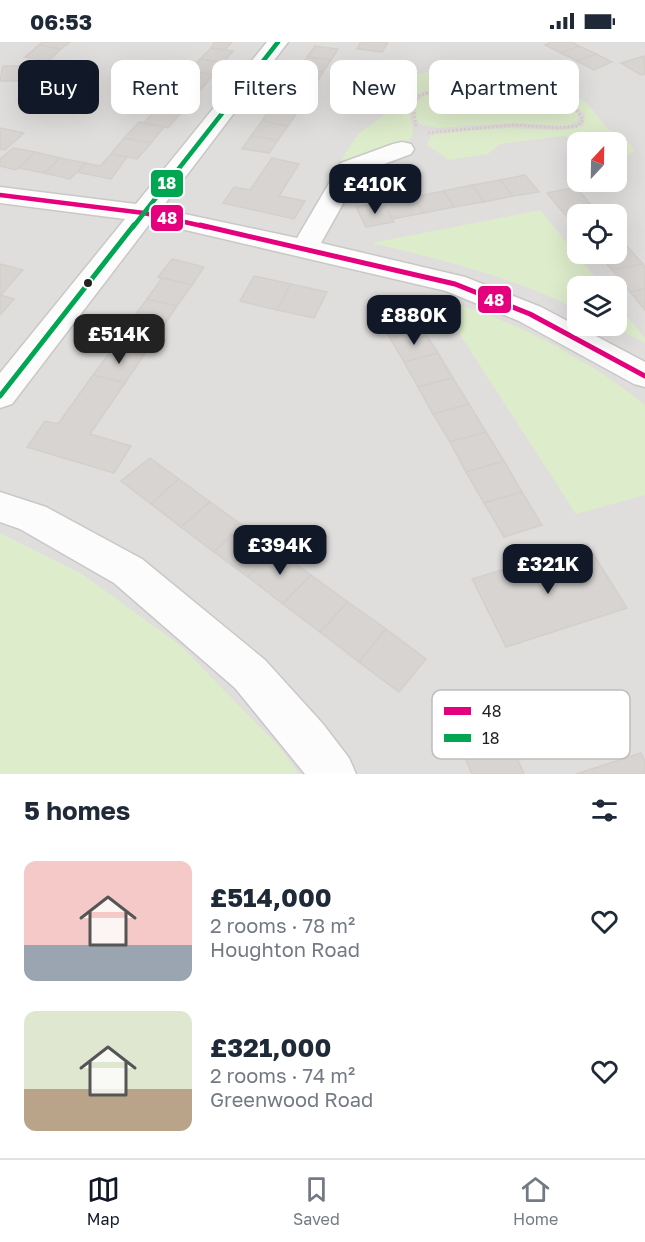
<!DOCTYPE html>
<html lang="en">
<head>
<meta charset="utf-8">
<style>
	body { margin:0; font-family:"Golos Text",sans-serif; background:#f6f6f7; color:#1f2937; height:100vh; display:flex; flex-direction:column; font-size:22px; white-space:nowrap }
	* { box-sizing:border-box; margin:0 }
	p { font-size:20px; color:#747a83 }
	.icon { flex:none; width:33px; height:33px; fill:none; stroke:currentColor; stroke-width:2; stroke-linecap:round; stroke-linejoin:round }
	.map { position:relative; height:732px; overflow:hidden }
	.panel { display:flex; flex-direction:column; background:#fff; flex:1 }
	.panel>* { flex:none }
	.hud { position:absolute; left:18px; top:18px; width:609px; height:54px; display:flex; gap:12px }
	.needle { width:39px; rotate:22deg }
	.tools { position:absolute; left:567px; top:90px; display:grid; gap:12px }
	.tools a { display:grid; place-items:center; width:60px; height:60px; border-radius:12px; background:#fff; box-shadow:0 6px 24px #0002; font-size:30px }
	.price { position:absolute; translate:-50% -51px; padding:0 14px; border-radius:12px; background:#111827; color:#fff; font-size:20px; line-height:39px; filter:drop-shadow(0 2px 3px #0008) }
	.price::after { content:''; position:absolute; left:50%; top:36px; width:18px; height:14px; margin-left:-9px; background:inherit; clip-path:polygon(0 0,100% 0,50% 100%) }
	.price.active { background:#222; color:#fff }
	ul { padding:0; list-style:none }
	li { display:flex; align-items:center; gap:18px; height:150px; padding:0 24px }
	li span { display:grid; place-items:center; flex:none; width:168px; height:120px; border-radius:12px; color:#555 }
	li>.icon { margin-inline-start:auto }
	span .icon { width:72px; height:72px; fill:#fffc; stroke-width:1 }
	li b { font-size:26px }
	h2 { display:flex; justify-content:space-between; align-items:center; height:72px; padding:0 24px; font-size:26px }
	.chip { padding:0 21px; border-radius:12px; background:#fff; box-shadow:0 6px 24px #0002; font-size:21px; line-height:54px }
	.chip.active { background:#111827; color:#fff }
	.status { display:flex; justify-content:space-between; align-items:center; height:42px; padding:0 30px; background:#fff; direction:ltr }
	.status svg { height:16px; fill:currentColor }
	.tab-bar { display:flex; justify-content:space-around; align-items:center; height:84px; border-top:2px solid #e0e1e3; background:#fff; font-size:16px; color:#747a83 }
	.tab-bar a { display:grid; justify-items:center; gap:3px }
	.tab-bar .active { color:#111827 }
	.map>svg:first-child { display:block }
	.residential { fill:#dfdedc; fill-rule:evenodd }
	.grass { fill:#ddeccb }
	.building { fill:#d7d4d2; stroke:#d3d0cc; stroke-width:1.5 }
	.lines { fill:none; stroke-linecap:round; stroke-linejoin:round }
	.minor-casing { stroke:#c9c8c7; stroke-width:3 }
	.path { stroke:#dccecd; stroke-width:3; stroke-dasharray:2 2; stroke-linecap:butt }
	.minor { fill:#fdfcfc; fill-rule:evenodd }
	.bus-1-far1-casing { stroke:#fff; stroke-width:8 }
	.bus-1-casing { stroke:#fff; stroke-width:10 }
	.bus-2-far1-casing { stroke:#fff; stroke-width:8 }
	.bus-2-casing { stroke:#fff; stroke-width:10 }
	.bus-1-far1 { stroke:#e5007d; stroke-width:4.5 }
	.bus-1 { stroke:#e5007d; stroke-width:5 }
	.bus-2-far1 { stroke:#00a651; stroke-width:4.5 }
	.bus-2 { stroke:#00a651; stroke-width:5 }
	.bus-dot { fill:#222; stroke:#fff; stroke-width:2 }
	.key { fill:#fff; stroke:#bdbdbd; stroke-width:1.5 }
	.key-label { font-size:16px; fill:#222 }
	.line-badge { stroke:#fff; stroke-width:2 }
	.badge-label { font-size:16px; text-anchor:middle; font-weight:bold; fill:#fff }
</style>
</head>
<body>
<div class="status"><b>06:53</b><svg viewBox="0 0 49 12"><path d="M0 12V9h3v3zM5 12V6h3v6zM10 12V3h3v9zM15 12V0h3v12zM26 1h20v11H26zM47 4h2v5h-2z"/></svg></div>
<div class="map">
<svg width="645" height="732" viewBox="0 0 645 732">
	<rect width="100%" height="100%" fill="#f0eeeb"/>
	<path class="residential" d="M 0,0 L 645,0 L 645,732 L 0,732 ZM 578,100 L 616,100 L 616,140 L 578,140 ZM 578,172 L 616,172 L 616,212 L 578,212 ZM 578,244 L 616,244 L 616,284 L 578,284 Z"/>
	<g class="grass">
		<path d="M 457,22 C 489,24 561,42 586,61 C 594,67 599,78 607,86 C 616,94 630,97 634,109 L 623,115 L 617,116 L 616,100 L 583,100 L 563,94 L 500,102 L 488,112 L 449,118 L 427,103 L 430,95 L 436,92 L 463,89 L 508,86 L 566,88 L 584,83 L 585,74 C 570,52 515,34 488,34 C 464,33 438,46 415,53 C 401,71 418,81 411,97 L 349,121 L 340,120 L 358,92 L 383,74 L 416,33 Z"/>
		<path d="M 485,37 C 513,39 557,52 578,70 L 578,79 L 566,84 L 514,81 L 437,86 L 420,82 L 415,77 L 416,62 L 424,53 Z"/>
		<path d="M 540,168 L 602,244 L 578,244 L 577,267 C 512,235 443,218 372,201 Z"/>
		<path d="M 437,257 C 508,274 588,317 645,363 L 645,453 L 576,472 Z"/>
		<polygon points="617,262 645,296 645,301 612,284 616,284"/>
		<polygon points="0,491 82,532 181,604 280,706 299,732 0,732"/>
	</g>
	<g class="building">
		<polygon points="43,0 70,0 61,7 39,3"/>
		<polygon points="215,0 232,0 225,8 211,6"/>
		<polygon points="361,0 388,0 382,10 357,7"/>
		<polygon points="551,0 572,0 579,4 561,11 545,3"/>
		<polygon points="39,3 61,7 48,19 25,15"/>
		<polygon points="315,4 338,7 331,18 307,15"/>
		<polygon points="579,4 596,12 577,19 561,11"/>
		<polygon points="211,6 225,8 233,9 223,21 200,17"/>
		<polygon points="596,12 612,20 594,28 577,19"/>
		<polygon points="644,14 645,32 641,33 621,21"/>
		<polygon points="307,15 331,18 323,30 299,27"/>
		<polygon points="200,17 223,21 213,33 190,29"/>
		<polygon points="3,24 26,24 20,39 0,39"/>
		<polygon points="299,27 323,30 315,43 290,39"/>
		<polygon points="190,29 213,33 203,45 179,41"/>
		<polygon points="290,39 315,43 306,56 281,52"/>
		<polygon points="179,41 203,45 191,58 168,54"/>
		<polygon points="281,52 306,56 297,70 271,65"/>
		<polygon points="168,54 191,58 180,72 156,67"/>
		<polygon points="271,65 297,70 288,84 262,79"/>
		<polygon points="156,67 180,72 168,86 144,81"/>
		<polygon points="262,79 288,84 278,98 251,94"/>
		<polygon points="139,80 164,85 151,101 124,96"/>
		<polygon points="0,86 24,91 5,108 0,107"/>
		<polygon points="251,94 278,98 269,111 242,107"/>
		<polygon points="124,96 151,101 137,117 111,112"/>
		<polygon points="13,106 35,110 16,128 0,124 0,117"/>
		<polygon points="35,110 60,116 44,131 19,126"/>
		<polygon points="111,112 127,115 111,137 77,130 86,121 100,124"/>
		<polygon points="60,116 86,121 70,137 44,131"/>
		<polygon points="272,116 299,122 279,154 305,159 294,177 223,161 234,145 250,148"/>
		<polygon points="525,133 539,150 513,154 500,138"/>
		<polygon points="500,138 513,154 484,160 472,143"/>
		<polygon points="472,143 484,160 454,165 443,149"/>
		<polygon points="576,145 591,163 562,169 547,151"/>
		<polygon points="443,149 454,165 424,171 413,155"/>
		<polygon points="413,155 424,171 392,177 383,160"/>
		<polygon points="383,160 394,180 366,185 356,165"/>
		<polygon points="591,163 599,172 578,172 578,187 562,169"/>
		<polygon points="625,202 643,222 612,228 598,212 616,212 616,203"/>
		<polygon points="172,217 204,225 192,243 158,235"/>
		<polygon points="0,222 23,228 1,253 0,253"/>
		<polygon points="643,222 645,225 645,247 630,250 612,228"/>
		<polygon points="254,234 291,242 277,268 240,259"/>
		<polygon points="162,236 192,243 177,264 147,257"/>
		<polygon points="291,242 327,250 314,276 277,268"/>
		<polygon points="645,247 645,268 630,250"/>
		<polygon points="0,253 14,257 0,273"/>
		<polygon points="147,257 177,264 160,289 129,281"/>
		<polygon points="410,266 423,288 390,296 377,273"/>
		<polygon points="129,281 160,289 144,313 113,306"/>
		<polygon points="423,288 438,311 404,320 390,296"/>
		<polygon points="113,306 144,313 125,341 93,333"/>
		<polygon points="438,311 453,336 418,345 404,320"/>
		<polygon points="93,333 125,341 90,392 131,404 114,431 27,405 45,379 58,382"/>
		<polygon points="453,336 469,362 433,372 418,345"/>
		<polygon points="469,362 486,390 450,400 433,372"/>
		<polygon points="486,390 504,419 466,430 450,400"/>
		<polygon points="150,416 179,437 151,462 121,439"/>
		<polygon points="504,419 522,450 484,461 466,430"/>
		<polygon points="179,437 210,460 181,485 151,462"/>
		<polygon points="522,450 542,483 504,495 484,461"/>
		<polygon points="210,460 242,483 214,510 181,485"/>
		<polygon points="242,483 276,507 248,535 214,510"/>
		<polygon points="587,502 627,566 506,605 472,537"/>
		<polygon points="276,507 311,533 283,562 248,535"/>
		<polygon points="311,533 348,560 320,590 283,562"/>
		<polygon points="348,560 386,587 359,620 320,590"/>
		<polygon points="386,587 426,617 399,650 359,620"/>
		<polygon points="505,688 524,732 472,732 459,701"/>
		<polygon points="641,711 645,719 645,732 576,732"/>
	</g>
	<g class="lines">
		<g class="minor-casing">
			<g id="minor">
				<polygon points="267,0 288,0 161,167 297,196 341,121 393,102 402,100 411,102 414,107 411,112 360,131 321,201 465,235 541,265 645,320 645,345 634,342 519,279 446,249 151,180 12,362 0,366 0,331 125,177 0,161 0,145 136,162"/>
				<polygon points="0,450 46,465 142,517 265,618 323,682 349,716 356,732 305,732 235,646 114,541 20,487 0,480"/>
			</g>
		</g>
		<path class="path" d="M 416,84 L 413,62 L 418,54 L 483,35 C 509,35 572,53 583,78 L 578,84 L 558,86 L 515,83 L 426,91"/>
		<use href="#minor" class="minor"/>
		<g class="bus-1-far1-casing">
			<polyline id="bus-1-far1" points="0,153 144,171 207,185"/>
		</g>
		<g class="bus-1-casing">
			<polyline id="bus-1" points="200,183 455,242 530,272 645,334"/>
		</g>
		<g class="bus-2-far1-casing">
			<polyline id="bus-2-far1" points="133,185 278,0"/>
		</g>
		<g class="bus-2-casing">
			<polyline id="bus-2" points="0,354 134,183"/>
		</g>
		<use href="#bus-1-far1" class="bus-1-far1"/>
		<use href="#bus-1" class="bus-1"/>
		<use href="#bus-2-far1" class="bus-2-far1"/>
		<use href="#bus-2" class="bus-2"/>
	</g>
	<circle class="bus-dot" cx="88" cy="241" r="5"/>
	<rect x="432" y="648" width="198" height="69" rx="9" class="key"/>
	<rect x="444" y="665" width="27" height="8" fill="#e5007d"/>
	<rect x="444" y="692" width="27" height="8" fill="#00a651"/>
	<g class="key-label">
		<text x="482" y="675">48</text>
		<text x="482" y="702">18</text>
	</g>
	<g class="line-badge">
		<rect x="150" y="127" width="34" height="29" rx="6" fill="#00a651"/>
		<rect x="150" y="162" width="34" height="28" rx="6" fill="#e5007d"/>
		<rect x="477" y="243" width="35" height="29" rx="6" fill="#e5007d"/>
	</g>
	<g class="badge-label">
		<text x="167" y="147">18</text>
		<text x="167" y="182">48</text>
		<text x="494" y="264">48</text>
	</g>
</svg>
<div class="tools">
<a><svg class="needle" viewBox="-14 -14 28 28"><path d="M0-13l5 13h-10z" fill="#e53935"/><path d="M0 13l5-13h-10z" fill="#747a83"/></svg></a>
<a><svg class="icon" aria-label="locate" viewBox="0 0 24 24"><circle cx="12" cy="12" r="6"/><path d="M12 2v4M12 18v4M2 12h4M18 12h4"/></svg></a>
<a><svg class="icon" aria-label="layers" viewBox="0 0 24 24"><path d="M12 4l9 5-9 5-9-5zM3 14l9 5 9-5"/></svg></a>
</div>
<b class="price" style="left:375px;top:173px">£410K</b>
<b class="price" style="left:414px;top:304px">£880K</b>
<b class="price active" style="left:119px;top:323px">£514K</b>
<b class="price" style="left:280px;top:534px">£394K</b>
<b class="price" style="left:548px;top:553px">£321K</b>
<div class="hud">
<a class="chip active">Buy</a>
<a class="chip">Rent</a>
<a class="chip">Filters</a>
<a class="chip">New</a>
<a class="chip">Apartment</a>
</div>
</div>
<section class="panel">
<h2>5 homes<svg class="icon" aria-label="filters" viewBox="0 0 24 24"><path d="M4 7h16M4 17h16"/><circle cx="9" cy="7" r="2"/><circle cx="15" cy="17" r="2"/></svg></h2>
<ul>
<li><span style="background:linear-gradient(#f6c9c9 70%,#9aa5b1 0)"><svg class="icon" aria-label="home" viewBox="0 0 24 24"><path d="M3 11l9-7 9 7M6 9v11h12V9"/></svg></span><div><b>£514,000</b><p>2 rooms · 78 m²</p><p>Houghton Road</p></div><svg class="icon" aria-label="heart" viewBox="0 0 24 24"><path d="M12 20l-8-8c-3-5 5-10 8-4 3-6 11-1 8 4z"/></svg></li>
<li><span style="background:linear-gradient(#dfe7d0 65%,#b9a48a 0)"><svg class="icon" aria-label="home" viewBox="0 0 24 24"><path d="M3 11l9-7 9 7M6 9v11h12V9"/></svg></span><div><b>£321,000</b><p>2 rooms · 74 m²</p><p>Greenwood Road</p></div><svg class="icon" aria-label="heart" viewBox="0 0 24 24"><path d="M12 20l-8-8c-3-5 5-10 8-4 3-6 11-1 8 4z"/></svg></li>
</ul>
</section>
<nav class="tab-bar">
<a class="active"><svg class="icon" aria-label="map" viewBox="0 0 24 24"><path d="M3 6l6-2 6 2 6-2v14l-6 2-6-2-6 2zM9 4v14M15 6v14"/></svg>Map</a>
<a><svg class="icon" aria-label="saved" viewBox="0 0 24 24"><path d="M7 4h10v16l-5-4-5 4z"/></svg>Saved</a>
<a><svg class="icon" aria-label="home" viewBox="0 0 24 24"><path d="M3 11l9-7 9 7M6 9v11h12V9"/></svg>Home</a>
</nav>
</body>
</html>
